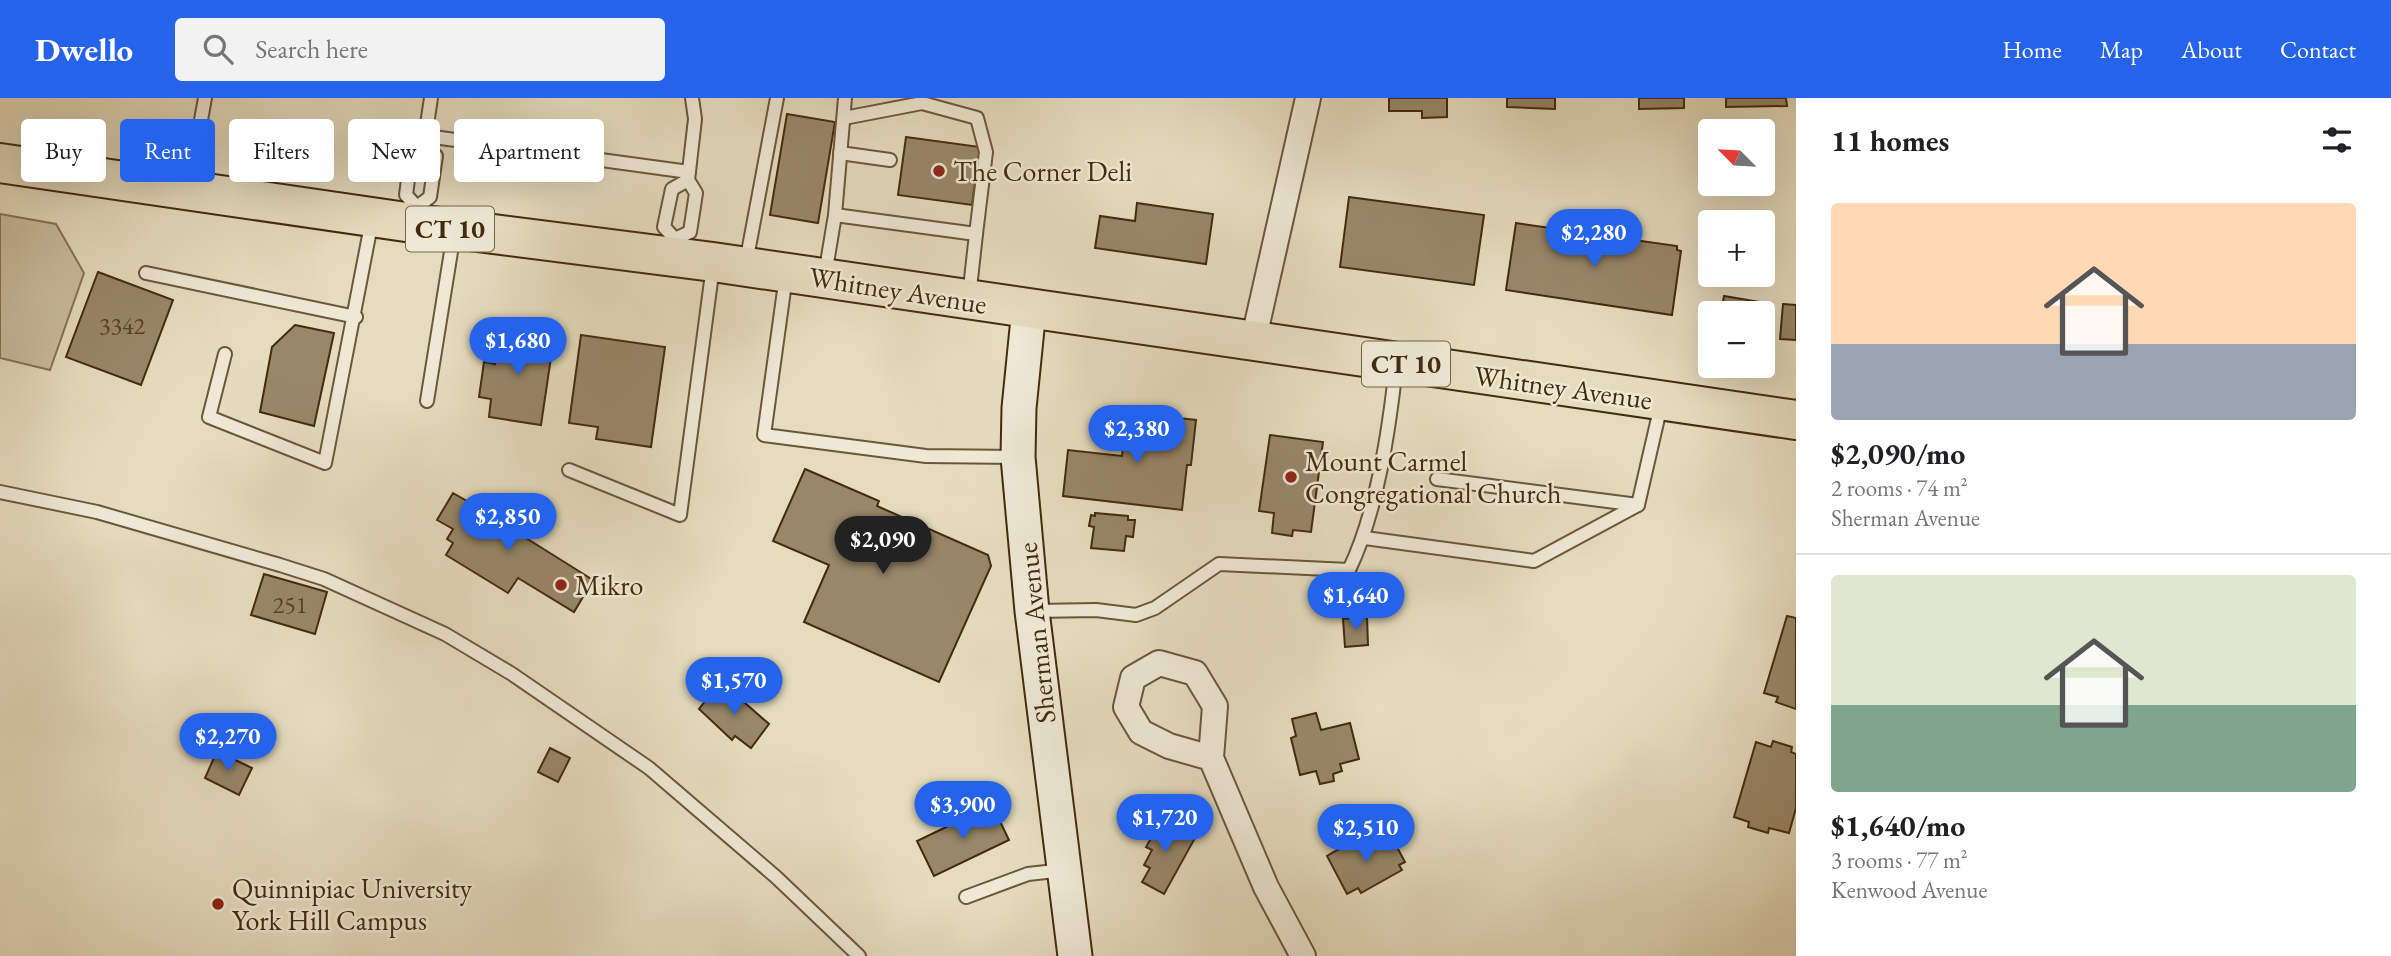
<!DOCTYPE html>
<html lang="en">
<head>
<meta charset="utf-8">
<style>
	body { margin:0; font-family:"EB Garamond",serif; background:#f2f2f2; color:#202124; height:100vh; display:flex; flex-direction:column; font-size:26px; white-space:nowrap }
	* { box-sizing:border-box; margin:0 }
	p { font-size:23px; color:#757577 }
	.icon { flex:none; width:38px; height:38px; fill:none; stroke:currentColor; stroke-width:2; stroke-linecap:round; stroke-linejoin:round }
	.map { position:relative; flex:1; overflow:hidden }
	.side { display:flex; flex-direction:column; background:#fff; width:595px }
	.side>* { flex:none }
	.hud { position:absolute; left:21px; top:21px; width:665px; height:63px; display:flex; gap:14px }
	.needle { width:46px; rotate:294deg }
	.tools { position:absolute; left:1698px; top:21px; display:grid; gap:14px }
	.tools a { display:grid; place-items:center; width:77px; height:77px; border-radius:7px; background:#fff; box-shadow:0 7px 28px #0002; font-size:35px }
	.price { position:absolute; translate:-50% -60px; padding:0 16px; border-radius:24px; background:#2563eb; color:#fff; font-size:23px; line-height:46px; filter:drop-shadow(0 2px 4px #0008) }
	.price::after { content:''; position:absolute; left:50%; top:42px; width:21px; height:16px; margin-left:-10px; background:inherit; clip-path:polygon(0 0,100% 0,50% 100%) }
	.price.current { background:#222; color:#fff }
	ul { padding:0; list-style:none }
	li { display:grid; align-content:center; gap:14px; height:371px; padding:0 35px }
	li+li { border-top:2px solid #e0e0e0 }
	li span { display:grid; place-items:center; height:217px; border-radius:7px; color:#555 }
	li>.icon { margin-inline-start:auto }
	span .icon { width:126px; height:126px; fill:#fffc; stroke-width:1 }
	li b { font-size:30px }
	h2 { display:flex; justify-content:space-between; align-items:center; height:84px; padding:0 35px; font-size:30px }
	.chip { padding:0 24px; border-radius:7px; background:#fff; box-shadow:0 7px 28px #0002; font-size:24px; line-height:63px }
	.chip.current { background:#2563eb; color:#fff }
	header { display:flex; align-items:center; gap:42px; box-sizing:border-box; height:98px; padding:0 35px; background:#2563eb; color:#fff }
	header strong { font-size:33px }
	nav { display:flex; gap:38px; margin-inline-start:auto; font-size:24px }
	.search { width:490px; height:63px; background:#f2f2f2; display:flex; align-items:center; gap:18px; box-sizing:border-box; padding:0 24px; border-radius:7px; color:#757577; font-size:26px }
	main { display:flex; flex:1; min-height:0 }
	.map>svg:first-child { display:block }
	.green { fill:#cabea0; stroke:#877456; stroke-width:2 }
	.building { fill:#988769; stroke:#442a0d; stroke-width:2 }
	.lines { fill:none; stroke-linecap:round; stroke-linejoin:round }
	.service-casing { stroke:#6c5639; stroke-width:16 }
	.minor-casing { stroke:#6c5639; stroke-width:28 }
	.secondary-casing { stroke:#442a0d; stroke-width:37 }
	.trunk-casing { stroke:#442a0d; stroke-width:42 }
	.service { stroke:#eee8d5; stroke-width:12 }
	.minor { stroke:#eee8d5; stroke-width:24 }
	.secondary { stroke:#eee8d5; stroke-width:33 }
	.trunk { stroke:#e5dcbe; stroke-width:38 }
	.poi-dot { fill:#8f2418; stroke:#eee8d5; stroke-width:2.5 }
	.labels { text-anchor:middle; dominant-baseline:central; stroke-width:5; stroke-linejoin:round; paint-order:stroke }
	.number-label { font-size:24px; fill:#594124 }
	.shield { fill:#eee8d5; stroke:#776349; stroke-width:2 }
	.shield-label { font-size:26px; font-weight:bold; fill:#442a0d }
	.poi-label { font-size:28px; fill:#442a0d; stroke:#eee8d5; text-anchor:start }
	.street-label { font-size:28px; fill:#442a0d; stroke:#eee8d5 }
</style>
</head>
<body>
<header>
<strong>Dwello</strong>
<div class="search"><svg class="icon" aria-label="search" viewBox="0 0 24 24"><circle cx="10" cy="10" r="6"/><path d="M15 15l6 6"/></svg>Search here</div>
<nav><a>Home</a><a>Map</a><a>About</a><a>Contact</a></nav>
</header>
<main>
<div class="map">
<svg width="1796" height="858" viewBox="0 0 1796 858">
	<rect width="100%" height="100%" fill="#e5dcbe"/>
	<filter id="stains"><feTurbulence type="fractalNoise" baseFrequency=".00286" numOctaves="4"/><feColorMatrix values="0 0 0 0 .2 0 0 0 0 .09 0 0 0 0 .02 0 0 0 .5 -.17"/></filter>
	<radialGradient id="worn" r=".72"><stop offset=".6" stop-color="#630" stop-opacity="0"/><stop offset="1" stop-color="#630" stop-opacity=".3"/></radialGradient>
	<polygon class="green" points="0,116 56,126 84,175 50,272 0,260"/>
	<g class="building">
		<polygon points="1389,0 1447,0 1447,19 1422,20 1422,13 1389,13"/>
		<polygon points="1507,0 1555,0 1555,11 1507,9"/>
		<polygon points="1639,0 1684,0 1684,10 1639,11"/>
		<polygon points="1726,0 1786,0 1787,8 1726,9"/>
		<polygon points="787,16 835,24 818,125 770,117"/>
		<polygon points="906,39 980,49 972,107 898,97"/>
		<polygon points="1349,99 1484,117 1474,187 1340,169"/>
		<polygon points="1137,105 1213,116 1206,166 1095,150 1100,118 1135,123"/>
		<polygon points="1516,125 1677,148 1677,152 1681,153 1672,217 1506,192"/>
		<polygon points="98,174 173,202 141,287 66,259"/>
		<polygon points="1724,198 1760,204 1758,215 1721,215"/>
		<polygon points="1783,206 1796,207 1796,242 1780,241"/>
		<polygon points="295,227 334,235 314,328 260,314 272,249"/>
		<polygon points="501,231 554,239 541,327 489,319 491,301 479,299 484,264 495,266"/>
		<polygon points="581,237 665,249 651,349 596,341 598,329 569,325"/>
		<polygon points="1155,311 1169,312 1169,319 1196,322 1191,367 1187,367 1182,412 1063,398 1068,352 1122,358 1127,315 1154,318"/>
		<polygon points="1270,337 1323,344 1311,434 1293,432 1292,438 1272,435 1274,415 1259,413"/>
		<polygon points="805,371 879,403 877,408 988,457 991,468 939,584 804,524 829,467 773,443"/>
		<polygon points="453,395 486,414 491,406 531,430 526,440 593,482 574,514 518,480 508,495 446,457 453,445 447,441 453,431 437,422"/>
		<polygon points="1095,415 1128,418 1128,422 1135,422 1133,439 1126,438 1124,453 1091,450 1094,429 1089,428 1091,417 1095,418"/>
		<polygon points="264,476 327,494 315,536 251,517"/>
		<polygon points="1787,518 1796,520 1796,611 1776,604 1778,599 1764,595"/>
		<polygon points="1367,519 1368,547 1345,549 1343,521"/>
		<polygon points="718,587 736,601 737,598 769,626 751,650 735,638 732,642 699,611"/>
		<polygon points="1316,615 1321,632 1350,625 1359,661 1340,666 1342,673 1333,676 1334,683 1320,686 1316,673 1300,677 1291,640 1296,638 1292,621"/>
		<polygon points="1773,643 1792,649 1791,654 1796,656 1796,710 1789,735 1769,730 1768,735 1748,729 1749,724 1734,719 1756,644 1771,649"/>
		<polygon points="550,650 570,660 558,684 538,674"/>
		<polygon points="217,653 252,670 239,697 205,680"/>
		<polygon points="992,707 1009,742 934,778 917,743"/>
		<polygon points="1155,718 1195,740 1164,796 1142,784 1150,770 1144,767 1152,752 1146,749 1154,735 1147,732"/>
		<polygon points="1391,738 1405,764 1399,767 1402,772 1361,795 1358,790 1347,796 1327,758 1360,739 1367,752"/>
	</g>
	<g class="lines">
		<g class="service-casing">
			<g id="service">
				<polyline points="844,20 922,5 977,20 986,54 976,136"/>
				<polyline points="426,38 689,74"/>
				<polyline points="424,46 431,0"/>
				<polyline points="484,47 486,32"/>
				<polyline points="531,54 533,39"/>
				<polyline points="840,55 890,62"/>
				<polyline points="688,82 672,91 664,129 675,141 690,134 696,95 688,82 695,21 692,0"/>
				<polyline points="189,88 205,0"/>
				<polyline points="835,117 976,136 969,199"/>
				<polyline points="415,120 417,109 430,99 436,58 424,46 411,58 406,97 417,109"/>
				<polyline points="746,165 777,0"/>
				<polyline points="146,175 356,219"/>
				<polyline points="825,177 835,117 845,0"/>
				<polyline points="786,178 764,337 926,358 1018,359"/>
				<polyline points="225,256 209,319 325,365 372,122"/>
				<polyline points="427,303 454,135"/>
				<polyline points="569,372 680,417 713,168"/>
				<polyline points="1437,381 1638,407"/>
				<polyline points="0,394 97,414 280,467 324,481 445,536 512,576 649,670 776,779 859,858"/>
				<polyline points="1365,440 1534,463 1638,407 1661,307"/>
				<path d="M 1034,513 L 1096,512 L 1136,517 L 1155,510 L 1219,466 L 1349,472 C 1377,414 1389,333 1396,268"/>
				<polyline points="966,799 1028,776 1064,772"/>
			</g>
		</g>
		<g class="minor-casing">
			<g id="minor">
				<polyline points="1253,244 1308,0"/>
				<polyline points="1211,660 1169,648 1141,634 1126,609 1133,580 1159,565 1195,575 1215,608 1211,660 1266,789 1303,858"/>
			</g>
		</g>
		<g class="secondary-casing">
			<polyline id="secondary" points="1029,211 1019,310 1018,359 1032,513 1075,858"/>
		</g>
		<g class="trunk-casing">
			<polyline id="trunk" points="0,65 454,131 713,164 1796,322"/>
		</g>
		<use href="#service" class="service"/>
		<use href="#minor" class="minor"/>
		<use href="#secondary" class="secondary"/>
		<use href="#trunk" class="trunk"/>
	</g>
	<g class="poi-dot">
		<circle cx="939" cy="73" r="7"/>
		<circle cx="1291" cy="379" r="7"/>
		<circle cx="561" cy="487" r="7"/>
		<circle cx="218" cy="806" r="7"/>
	</g>
	<g class="labels">
		<g class="number-label">
			<text x="122" y="227">3342</text>
			<text x="290" y="506">251</text>
		</g>
		<g class="shield">
			<rect x="406" y="108.5" width="88" height="45" rx="5"/>
			<rect x="1362" y="243.5" width="88" height="45" rx="5"/>
		</g>
		<g class="shield-label">
			<text x="450" y="131">CT 10</text>
			<text x="1406" y="266">CT 10</text>
		</g>
		<g class="poi-label">
			<text x="953" y="73">The Corner Deli</text>
			<text x="1305" y="363">Mount Carmel<tspan x="1305" dy="32">Congregational Church</tspan></text>
			<text x="575" y="487">Mikro</text>
			<text x="232" y="790">Quinnipiac University<tspan x="232" dy="32">York Hill Campus</tspan></text>
		</g>
		<g class="street-label">
			<text transform="translate(898 192) rotate(9)">Whitney Avenue</text>
			<text transform="translate(1563 289) rotate(8)">Whitney Avenue</text>
			<text transform="translate(1036 535) rotate(-96)">Sherman Avenue</text>
		</g>
	</g>
	<rect width="100%" height="100%" filter="url(#stains)"/>
	<rect width="100%" height="100%" fill="url(#worn)"/>
</svg>
<div class="tools">
<a><svg class="needle" viewBox="-14 -14 28 28"><path d="M0-13l5 13h-10z" fill="#e53935"/><path d="M0 13l5-13h-10z" fill="#757577"/></svg></a>
<a>+</a>
<a>−</a>
</div>
<b class="price" style="left:1594px;top:171px">$2,280</b>
<b class="price" style="left:518px;top:279px">$1,680</b>
<b class="price" style="left:1137px;top:367px">$2,380</b>
<b class="price" style="left:508px;top:455px">$2,850</b>
<b class="price current" style="left:883px;top:478px">$2,090</b>
<b class="price" style="left:1356px;top:534px">$1,640</b>
<b class="price" style="left:734px;top:619px">$1,570</b>
<b class="price" style="left:228px;top:675px">$2,270</b>
<b class="price" style="left:963px;top:743px">$3,900</b>
<b class="price" style="left:1165px;top:756px">$1,720</b>
<b class="price" style="left:1366px;top:766px">$2,510</b>
<div class="hud">
<a class="chip">Buy</a>
<a class="chip current">Rent</a>
<a class="chip">Filters</a>
<a class="chip">New</a>
<a class="chip">Apartment</a>
</div>
</div>
<section class="side">
<h2>11 homes<svg class="icon" aria-label="filters" viewBox="0 0 24 24"><path d="M4 7h16M4 17h16"/><circle cx="9" cy="7" r="2"/><circle cx="15" cy="17" r="2"/></svg></h2>
<ul>
<li><span style="background:linear-gradient(#ffd9b3 65%,#9aa5b1 0)"><svg class="icon" aria-label="home" viewBox="0 0 24 24"><path d="M3 11l9-7 9 7M6 9v11h12V9"/></svg></span><div><b>$2,090/mo</b><p>2 rooms · 74 m²</p><p>Sherman Avenue</p></div></li>
<li><span style="background:linear-gradient(#dfe7d0 60%,#7fa58c 0)"><svg class="icon" aria-label="home" viewBox="0 0 24 24"><path d="M3 11l9-7 9 7M6 9v11h12V9"/></svg></span><div><b>$1,640/mo</b><p>3 rooms · 77 m²</p><p>Kenwood Avenue</p></div></li>
</ul>
</section>
</main>
</body>
</html>
